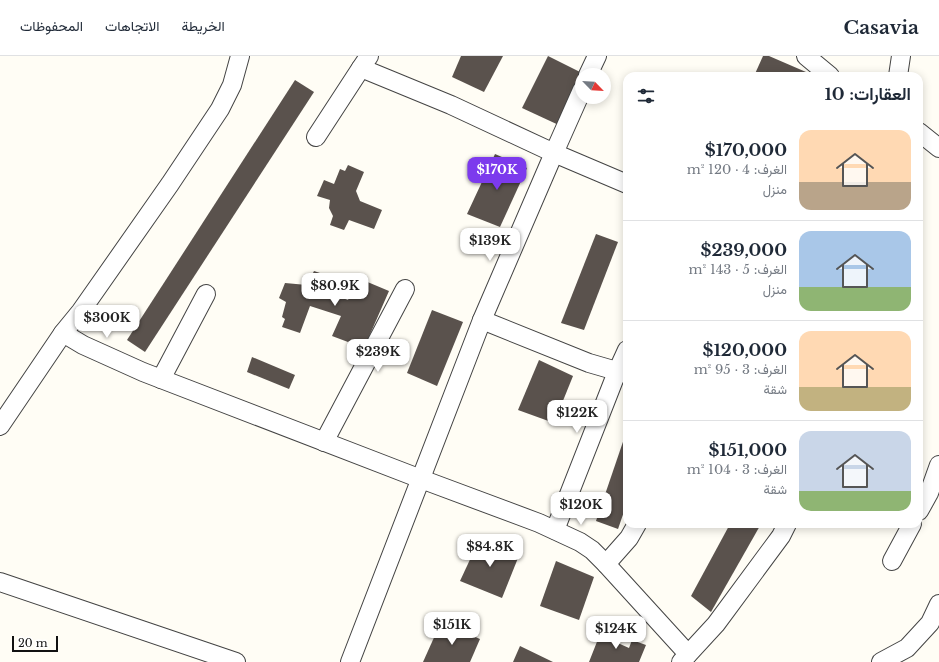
<!DOCTYPE html>
<html lang="ar">
<head>
<meta charset="utf-8">
<style>
	body { margin:0; font-family:"Libre Baskerville",Vazirmatn,serif; background:#f2f2f3; color:#1f2937; direction:rtl; height:100vh; display:flex; flex-direction:column; font-size:15px; white-space:nowrap }
	* { box-sizing:border-box; margin:0 }
	p { font-size:13px; color:#747a83 }
	.icon { flex:none; width:22px; height:22px; fill:none; stroke:currentColor; stroke-width:2; stroke-linecap:round; stroke-linejoin:round }
	.map { position:relative; flex:1; overflow:hidden; direction:ltr }
	.side { position:absolute; left:623px; top:16px; width:300px; height:456px; display:flex; flex-direction:column; background:#fff; border-radius:12px; box-shadow:0 2px 10px #0003; direction:rtl }
	.side>* { flex:none }
	.needle { width:26px; rotate:115deg }
	.fabs { position:absolute; left:575px; top:12px; display:grid; gap:8px }
	.fabs a { display:grid; place-items:center; width:36px; height:36px; border-radius:50%; background:#fff; box-shadow:0 2px 10px #0003; font-size:20px }
	.scale { position:absolute; left:12px; bottom:10px; width:46px; box-sizing:border-box; padding-left:4px; border:2px solid #111; border-top:0; font-size:11px; line-height:14px; white-space:nowrap; color:#111; -webkit-text-stroke:3px #fff; paint-order:stroke }
	.price { position:absolute; translate:-50% -34px; padding:0 9px; border-radius:8px; background:#fff; color:#222; font-size:13px; line-height:26px; filter:drop-shadow(0 1px 2px #0008) }
	.price::after { content:''; position:absolute; left:50%; top:24px; width:12px; height:9px; margin-left:-6px; background:inherit; clip-path:polygon(0 0,100% 0,50% 100%) }
	.price.on { background:#7c3aed; color:#fff }
	ul { padding:0; list-style:none }
	li { display:flex; align-items:center; gap:12px; height:100px; padding:0 12px }
	li+li { border-top:1px solid #e0e1e3 }
	li span { display:grid; place-items:center; flex:none; width:112px; height:80px; border-radius:12px; color:#555 }
	li>.icon { margin-inline-start:auto }
	span .icon { width:48px; height:48px; fill:#fffc; stroke-width:1 }
	li b { font-size:17px }
	h2 { display:flex; justify-content:space-between; align-items:center; height:48px; padding:0 12px; font-size:17px }
	header { display:flex; align-items:center; gap:24px; box-sizing:border-box; height:56px; padding:0 20px; background:#fff; border-bottom:1px solid #e0e1e3 }
	header strong { font-size:19px }
	nav { display:flex; gap:22px; margin-inline-start:auto; font-size:14px }
	.map>svg:first-child { display:block }
	.building { fill:#5a524d }
	.lines { fill:none; stroke-linecap:round; stroke-linejoin:round }
	.minor-casing { stroke:#444; stroke-width:20 }
	.minor { stroke:#fff; stroke-width:18 }
</style>
</head>
<body>
<header>
<strong>Casavia</strong>
<nav><a>الخريطة</a><a>الاتجاهات</a><a>المحفوظات</a></nav>
</header>
<div class="map">
<svg width="939" height="606" viewBox="0 0 939 606">
	<rect width="100%" height="100%" fill="#fffdf5"/>
	<g class="building">
		<polygon points="461,0 503,0 484,36 452,21"/>
		<polygon points="548,0 586,19 582,31 563,71 522,52"/>
		<polygon points="763,0 769,0 806,16 804,20 754,20"/>
		<polygon points="295,24 314,36 145,296 127,284"/>
		<polygon points="627,93 627,102 623,101"/>
		<polygon points="495,98 527,112 500,171 467,158"/>
		<polygon points="348,109 364,116 356,135 360,145 382,154 374,173 349,164 344,174 330,169 333,160 329,152 330,144 317,140 324,124 334,128 340,113 345,115"/>
		<polygon points="596,178 618,186 584,274 561,267"/>
		<polygon points="314,215 329,220 326,229 342,236 340,241 348,244 358,222 389,235 364,292 332,280 341,260 310,250 300,277 282,271 285,263 282,261 286,246 279,242 285,227 307,229"/>
		<polygon points="432,254 463,266 437,330 407,317"/>
		<polygon points="252,301 295,319 289,333 247,316"/>
		<polygon points="539,304 573,320 554,367 518,354"/>
		<polygon points="627,374 627,447 618,473 596,465"/>
		<polygon points="730,468 761,468 711,556 691,540"/>
		<polygon points="480,482 520,497 502,542 460,525"/>
		<polygon points="556,505 594,521 579,564 540,550"/>
		<polygon points="441,566 480,583 470,606 423,606"/>
		<polygon points="602,573 613,577 611,584 629,592 632,584 646,589 639,606 589,606"/>
		<polygon points="520,590 553,606 513,606"/>
	</g>
	<g class="lines">
		<g class="minor-casing">
			<g id="minor">
				<polyline points="240,0 232,29 220,53 170,128 81,255 63,277 83,289 143,316 421,423 539,467 580,486 592,494 606,508 688,598"/>
				<polyline points="369,0 361,12 451,49 554,97 582,34"/>
				<polyline points="806,0 830,20"/>
				<polyline points="588,19 597,0"/>
				<polyline points="898,20 901,0"/>
				<polyline points="919,76 939,92"/>
				<polyline points="316,81 361,12"/>
				<polyline points="482,264 589,307 627,318"/>
				<polyline points="161,323 206,238"/>
				<polyline points="0,370 63,277"/>
				<polyline points="324,386 405,233"/>
				<polyline points="919,455 929,437 939,409"/>
				<polyline points="555,474 617,316 627,294"/>
				<polyline points="892,505 912,468"/>
				<polyline points="606,508 629,482 637,468"/>
				<polyline points="0,526 236,606"/>
				<polyline points="350,606 482,264 554,97 627,128"/>
				<polyline points="681,606 716,568 781,480 787,468"/>
				<polyline points="881,606 907,592 930,567 939,548"/>
			</g>
		</g>
		<use href="#minor" class="minor"/>
	</g>
</svg>
<div class="fabs">
<a><svg class="needle" viewBox="-14 -14 28 28"><path d="M0-13l5 13h-10z" fill="#e53935"/><path d="M0 13l5-13h-10z" fill="#747a83"/></svg></a>
</div>
<div class="scale">20 m</div>
<b class="price on" style="left:497px;top:135px">$170K</b>
<b class="price" style="left:490px;top:206px">$139K</b>
<b class="price" style="left:335px;top:251px">$80.9K</b>
<b class="price" style="left:107px;top:283px">$300K</b>
<b class="price" style="left:378px;top:317px">$239K</b>
<b class="price" style="left:577px;top:378px">$122K</b>
<b class="price" style="left:581px;top:470px">$120K</b>
<b class="price" style="left:490px;top:512px">$84.8K</b>
<b class="price" style="left:452px;top:590px">$151K</b>
<b class="price" style="left:616px;top:594px">$124K</b>
<section class="side">
<h2>العقارات: 10<svg class="icon" aria-label="filters" viewBox="0 0 24 24"><path d="M4 7h16M4 17h16"/><circle cx="9" cy="7" r="2"/><circle cx="15" cy="17" r="2"/></svg></h2>
<ul>
<li><span style="background:linear-gradient(#ffd9b3 65%,#b9a48a 0)"><svg class="icon" aria-label="home" viewBox="0 0 24 24"><path d="M3 11l9-7 9 7M6 9v11h12V9"/></svg></span><div><b>$170,000</b><p>الغرف: 4 · 120 m²</p><p>منزل</p></div></li>
<li><span style="background:linear-gradient(#a9c7e8 70%,#8fb573 0)"><svg class="icon" aria-label="home" viewBox="0 0 24 24"><path d="M3 11l9-7 9 7M6 9v11h12V9"/></svg></span><div><b>$239,000</b><p>الغرف: 5 · 143 m²</p><p>منزل</p></div></li>
<li><span style="background:linear-gradient(#ffd9b3 70%,#c2b280 0)"><svg class="icon" aria-label="home" viewBox="0 0 24 24"><path d="M3 11l9-7 9 7M6 9v11h12V9"/></svg></span><div><b>$120,000</b><p>الغرف: 3 · 95 m²</p><p>شقة</p></div></li>
<li><span style="background:linear-gradient(#c9d6e8 75%,#8fb573 0)"><svg class="icon" aria-label="home" viewBox="0 0 24 24"><path d="M3 11l9-7 9 7M6 9v11h12V9"/></svg></span><div><b>$151,000</b><p>الغرف: 3 · 104 m²</p><p>شقة</p></div></li>
</ul>
</section>
</div>
</body>
</html>
